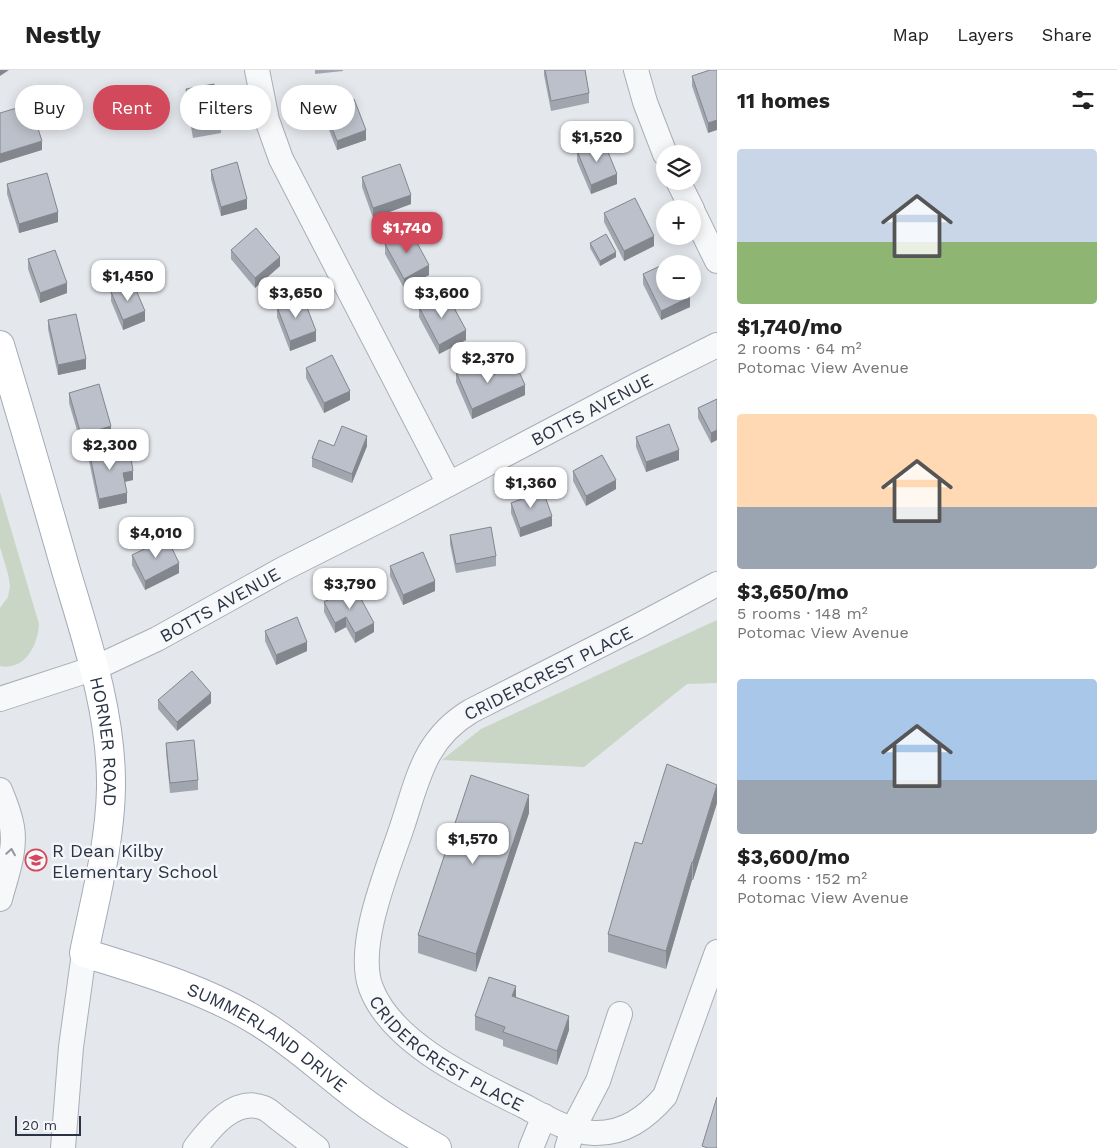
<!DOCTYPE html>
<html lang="en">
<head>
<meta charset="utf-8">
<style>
	body { margin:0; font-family:"Work Sans",sans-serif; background:#f6f6f6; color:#222; height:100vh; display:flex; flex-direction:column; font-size:19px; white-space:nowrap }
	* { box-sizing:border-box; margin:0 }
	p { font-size:16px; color:#767676 }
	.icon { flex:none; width:28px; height:28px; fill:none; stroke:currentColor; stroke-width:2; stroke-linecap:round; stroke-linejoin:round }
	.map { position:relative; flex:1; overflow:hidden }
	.panel { display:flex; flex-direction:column; background:#fff; width:400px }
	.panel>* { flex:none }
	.banner { position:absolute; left:15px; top:15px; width:475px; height:45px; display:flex; gap:10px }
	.buttons { position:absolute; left:656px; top:75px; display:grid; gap:10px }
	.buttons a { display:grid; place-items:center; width:45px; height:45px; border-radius:50%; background:#fff; box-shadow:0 2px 12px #0003; font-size:25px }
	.scale { position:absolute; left:15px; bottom:12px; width:66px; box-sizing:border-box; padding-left:5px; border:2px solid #2b3445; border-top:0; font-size:14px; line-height:18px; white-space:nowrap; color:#2b3445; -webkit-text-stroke:4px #f4f6f9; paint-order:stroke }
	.price { position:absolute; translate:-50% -42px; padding:0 11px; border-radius:10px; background:#fff; color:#222; font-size:16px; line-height:32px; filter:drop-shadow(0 1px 2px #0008) }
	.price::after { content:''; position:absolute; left:50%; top:30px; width:15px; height:11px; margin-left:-8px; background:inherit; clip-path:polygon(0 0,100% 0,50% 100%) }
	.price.on { background:#d1495b; color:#fff }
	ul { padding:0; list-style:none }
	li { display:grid; align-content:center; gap:10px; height:265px; padding:0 20px }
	li span { display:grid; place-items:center; height:155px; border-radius:5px; color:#555 }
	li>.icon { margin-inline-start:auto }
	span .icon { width:90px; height:90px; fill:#fffc; stroke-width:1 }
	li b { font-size:21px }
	h2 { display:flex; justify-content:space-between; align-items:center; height:60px; padding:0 20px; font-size:21px }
	.pill { padding:0 18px; border-radius:22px; background:#fff; box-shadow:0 2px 12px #0003; font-size:18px; line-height:45px }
	.pill.on { background:#d1495b; color:#fff }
	header { display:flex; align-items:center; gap:30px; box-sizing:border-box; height:70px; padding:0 25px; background:#fff; border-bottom:1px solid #e0e0e0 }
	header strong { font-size:24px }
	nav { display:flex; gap:28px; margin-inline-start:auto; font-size:18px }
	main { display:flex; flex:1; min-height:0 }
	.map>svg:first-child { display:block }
	.green { fill:#c9d6c5 }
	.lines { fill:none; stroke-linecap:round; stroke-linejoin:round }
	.minor-casing { stroke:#a9aeb7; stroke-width:26 }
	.major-casing { stroke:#a3abb8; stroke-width:30 }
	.minor { stroke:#f7f8fa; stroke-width:24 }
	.major { stroke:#fff; stroke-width:28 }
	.wall { fill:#a1a5ae }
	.shaded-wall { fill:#83868d }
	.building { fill:#bbc0ca; stroke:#83868d }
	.oneway { stroke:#9196a0 }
	.labels { text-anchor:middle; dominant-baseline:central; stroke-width:5; stroke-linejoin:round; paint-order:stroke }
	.street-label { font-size:18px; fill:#2b3445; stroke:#f4f6f9 }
	.poi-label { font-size:18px; fill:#2b3445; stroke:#f4f6f9; text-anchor:start }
</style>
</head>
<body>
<header>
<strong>Nestly</strong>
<nav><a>Map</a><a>Layers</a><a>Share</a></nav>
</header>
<main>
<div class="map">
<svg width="717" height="1078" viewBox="0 0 717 1078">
	<rect width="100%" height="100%" fill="#e4e7ec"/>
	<g class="green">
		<path d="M 0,422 L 39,554 C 38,575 25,601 0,596 L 0,538 L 8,527 L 10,516 L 8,504 L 0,477 Z"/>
		<polygon points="717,550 717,613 687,614 584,697 442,690 481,659"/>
	</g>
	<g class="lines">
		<g class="minor-casing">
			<g id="minor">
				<polyline points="257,0 267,50 281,89 449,414"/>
				<polyline points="636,0 645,32 665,84"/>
				<polyline points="678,111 692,139"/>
				<polyline points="692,140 717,191"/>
				<path id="s1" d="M 717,514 L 640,555 L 471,641 C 424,669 418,709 402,757 C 388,799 355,876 371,918 C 392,974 474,1011 524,1036 C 545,1047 569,1062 594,1063 C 624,1064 646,1048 665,1026 L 717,882"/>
				<path id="s2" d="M 0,629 L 95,598 L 157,569 L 283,499 L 394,443 L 637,315 L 717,275"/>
				<path d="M 0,720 C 5,732 10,744 12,757 C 16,781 6,806 0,829"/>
				<polyline points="63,1078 71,977 84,883"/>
				<path d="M 195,1078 C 210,1058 235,1026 264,1038 C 269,1040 274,1045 279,1049 C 292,1059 304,1068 317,1078"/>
				<polyline points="531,1078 544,1046"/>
				<polyline points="567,1078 573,1059 598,1011 620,944"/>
			</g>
		</g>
		<g class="major-casing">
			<g id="major">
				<path id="s3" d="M 0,275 C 23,351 45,427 67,504 C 88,574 112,645 111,718 C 110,774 95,829 84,883 C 143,901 208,920 260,953 C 296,975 324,1002 357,1027 C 382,1046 410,1063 437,1078"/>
			</g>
		</g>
		<use href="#minor" class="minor"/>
		<use href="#major" class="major"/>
	</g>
	<g class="wall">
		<polygon points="315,0 343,0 343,1 315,4"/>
		<polygon points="544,0 585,0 589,23 589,33 551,41 544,5"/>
		<polygon points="710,0 708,63 692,16 692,6"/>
		<polygon points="186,19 221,53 221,63 193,68 186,29"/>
		<polygon points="325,40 366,70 337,80 325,50"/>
		<polygon points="577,81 617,114 591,124 577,91"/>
		<polygon points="211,100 247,139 221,146 211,109"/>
		<polygon points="362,107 411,134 373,148 362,117"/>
		<polygon points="7,114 58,152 19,163 7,124"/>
		<polygon points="604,143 654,176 624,191 604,152"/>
		<polygon points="590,173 616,187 600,196 590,178"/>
		<polygon points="385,174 429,205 404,218 385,184"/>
		<polygon points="231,180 280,196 255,218 231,189"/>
		<polygon points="28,189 67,223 40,233 28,199"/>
		<polygon points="643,204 690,237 661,250 643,214"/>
		<polygon points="111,222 145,251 123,260 111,231"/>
		<polygon points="277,237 316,271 290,281 277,247"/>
		<polygon points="419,237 466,270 439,284 419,247"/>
		<polygon points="48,250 86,299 58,305 48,259"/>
		<polygon points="306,298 350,330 324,343 306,308"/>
		<polygon points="456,302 488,307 525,325 472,349 456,312"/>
		<polygon points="69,323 111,366 81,374 69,333"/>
		<polygon points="717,329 717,370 711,373 698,348 698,338"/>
		<polygon points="636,367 679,390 646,402 636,377"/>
		<polygon points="334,376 367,376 352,413 312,397 312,388"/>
		<polygon points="89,381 119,384 133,410 125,412 127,433 99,439 89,391"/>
		<polygon points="573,401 616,419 586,436 573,411"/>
		<polygon points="511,433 552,456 520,467 511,443"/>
		<polygon points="450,465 496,486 496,496 456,503 450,474"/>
		<polygon points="132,485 179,503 145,520 132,495"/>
		<polygon points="390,496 435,521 403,535 390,506"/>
		<polygon points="324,532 374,562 355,573 346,557 335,563 324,542"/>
		<polygon points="265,561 307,581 276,595 265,571"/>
		<polygon points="158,630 211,633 177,661 158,639"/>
		<polygon points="166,673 198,710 198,720 170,723 166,682"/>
		<polygon points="717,715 717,733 693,810 692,810 666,899 608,882 608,864 642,774"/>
		<polygon points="529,743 476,902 418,883 418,865"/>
		<polygon points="516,928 569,960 557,995 503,976 503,970 475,960 475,946"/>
	</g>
	<g class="shaded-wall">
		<polygon points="0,0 9,0 0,6"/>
		<polygon points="717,50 717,60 708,63 708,53"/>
		<polygon points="366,60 366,70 337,80 337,71"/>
		<polygon points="42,71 42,80 0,93 0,84"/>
		<polygon points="617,104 617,114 591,124 591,115"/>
		<polygon points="411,125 411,134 373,148 373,138"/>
		<polygon points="247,129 247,139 221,146 221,137"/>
		<polygon points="58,142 58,152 19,163 19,154"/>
		<polygon points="654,166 654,176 624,191 624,181"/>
		<polygon points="616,182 616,187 600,196 600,191"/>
		<polygon points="280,187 280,196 255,218 255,208"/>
		<polygon points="429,195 429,205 404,218 404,209"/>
		<polygon points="67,213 67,223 40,233 40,223"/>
		<polygon points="690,227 690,237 661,250 661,241"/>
		<polygon points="145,241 145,251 123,260 123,250"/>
		<polygon points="466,260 466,270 439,284 439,275"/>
		<polygon points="316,261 316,271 290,281 290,271"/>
		<polygon points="86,289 86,299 58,305 58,295"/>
		<polygon points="525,315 525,325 472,349 472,339"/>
		<polygon points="350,321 350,330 324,343 324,333"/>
		<polygon points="111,356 111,366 81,374 81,365"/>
		<polygon points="717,360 717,370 711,373 711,363"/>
		<polygon points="367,366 367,376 352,413 352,404"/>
		<polygon points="679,380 679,390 646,402 646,392"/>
		<polygon points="133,401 133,410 123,412 123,403"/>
		<polygon points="616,410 616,419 586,436 586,426"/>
		<polygon points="127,423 127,433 99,439 99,429"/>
		<polygon points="552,446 552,456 520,467 520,458"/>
		<polygon points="179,493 179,503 145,520 145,511"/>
		<polygon points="435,511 435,521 403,535 403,525"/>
		<polygon points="346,547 346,557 335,563 335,553"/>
		<polygon points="374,553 374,562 355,573 355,563"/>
		<polygon points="307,572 307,581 276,595 276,585"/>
		<polygon points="211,623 211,633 177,661 177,652"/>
		<polygon points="717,715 717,733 693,810 693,792"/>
		<polygon points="529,725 529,743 476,902 476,884"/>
		<polygon points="692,792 692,810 666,899 666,881"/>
		<polygon points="516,916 516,930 512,926"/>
		<polygon points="569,946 569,960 557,995 557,981"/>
	</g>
	<g class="building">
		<polygon points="545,0 585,0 589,23 551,31"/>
		<polygon points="710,0 717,0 717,50 708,53 692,6"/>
		<polygon points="214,14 221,53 193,59 186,19"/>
		<polygon points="354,29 366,60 337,71 325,40"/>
		<polygon points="30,34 42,71 0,84 0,43"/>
		<polygon points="603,70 617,104 591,115 577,81"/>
		<polygon points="237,92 247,129 221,137 211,100"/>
		<polygon points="400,94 411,125 373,138 362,107"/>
		<polygon points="47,103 58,142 19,154 7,114"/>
		<polygon points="635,128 654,166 624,181 604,143"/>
		<polygon points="256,158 280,187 255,208 231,180"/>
		<polygon points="410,160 429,195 404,209 385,174"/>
		<polygon points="606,164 616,182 600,191 590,173"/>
		<polygon points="55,180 67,213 40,223 28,189"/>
		<polygon points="671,191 673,194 665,194 665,221 687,221 690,227 661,241 643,204"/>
		<polygon points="133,213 145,241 123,250 111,222"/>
		<polygon points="446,223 466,260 439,275 419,237"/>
		<polygon points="303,227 316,261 290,271 277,237"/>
		<polygon points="76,244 86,289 58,295 48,250"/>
		<polygon points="332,285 350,321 324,333 306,298"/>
		<polygon points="481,291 488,307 516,295 525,315 472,339 456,302"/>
		<polygon points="99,314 111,356 81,365 69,323"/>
		<polygon points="717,329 717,360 711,363 698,338"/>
		<polygon points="669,354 679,380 646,392 636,367"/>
		<polygon points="342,356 367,366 352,404 312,388 319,370 334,376"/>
		<polygon points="117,375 119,384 130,382 133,401 123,403 127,423 99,429 89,381"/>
		<polygon points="602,385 616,410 586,426 573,401"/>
		<polygon points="543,421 552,446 520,458 511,433"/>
		<polygon points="491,457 496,486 456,494 450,465"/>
		<polygon points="167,468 179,493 145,511 132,485"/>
		<polygon points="423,482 435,511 403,525 390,496"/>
		<polygon points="354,516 374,553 355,563 346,547 335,553 324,532"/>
		<polygon points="297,547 307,572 276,585 265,561"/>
		<polygon points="192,601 211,623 177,652 158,630"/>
		<polygon points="194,670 198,710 170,713 166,673"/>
		<polygon points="667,694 717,715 693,792 692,792 666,881 608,864 635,772 642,774"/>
		<polygon points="471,705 529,725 476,884 418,865"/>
		<polygon points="489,907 516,916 512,926 569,946 557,981 503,962 505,957 475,946"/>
		<polygon points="717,1027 717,1078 708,1078 702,1076"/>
	</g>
	<defs><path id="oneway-chevron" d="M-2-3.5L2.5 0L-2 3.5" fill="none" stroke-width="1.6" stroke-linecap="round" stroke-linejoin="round" transform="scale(1.25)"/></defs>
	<use class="oneway" href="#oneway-chevron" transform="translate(11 782) rotate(-81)"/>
	<defs>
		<g id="school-ring" transform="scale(1.125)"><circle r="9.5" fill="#f4f6f9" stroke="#d1495b" stroke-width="1.5"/><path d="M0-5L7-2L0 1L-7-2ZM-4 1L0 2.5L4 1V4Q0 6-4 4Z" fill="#d1495b"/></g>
	</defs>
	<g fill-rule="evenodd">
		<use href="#school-ring" x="36" y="790"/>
	</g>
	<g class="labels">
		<g class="street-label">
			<text stroke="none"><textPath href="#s2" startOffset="660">BOTTS AVENUE</textPath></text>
			<text stroke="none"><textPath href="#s2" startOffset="240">BOTTS AVENUE</textPath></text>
			<text transform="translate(548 603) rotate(-27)">CRIDERCREST PLACE</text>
			<text stroke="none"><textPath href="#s3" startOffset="411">HORNER ROAD</textPath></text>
			<text stroke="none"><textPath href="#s3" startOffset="829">SUMMERLAND DRIVE</textPath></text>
			<text stroke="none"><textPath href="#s1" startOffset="685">CRIDERCREST PLACE</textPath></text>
		</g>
		<g class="poi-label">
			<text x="52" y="780">R Dean Kilby<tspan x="52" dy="21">Elementary School</tspan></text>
		</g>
	</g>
</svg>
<div class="buttons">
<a><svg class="icon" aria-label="layers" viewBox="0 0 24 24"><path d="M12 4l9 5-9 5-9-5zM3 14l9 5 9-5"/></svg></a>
<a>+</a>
<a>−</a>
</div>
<div class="scale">20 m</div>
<b class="price" style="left:597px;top:93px">$1,520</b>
<b class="price on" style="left:407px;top:184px">$1,740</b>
<b class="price" style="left:128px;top:232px">$1,450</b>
<b class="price" style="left:296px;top:249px">$3,650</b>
<b class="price" style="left:442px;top:249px">$3,600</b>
<b class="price" style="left:488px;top:314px">$2,370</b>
<b class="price" style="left:110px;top:401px">$2,300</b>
<b class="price" style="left:531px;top:439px">$1,360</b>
<b class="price" style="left:156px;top:489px">$4,010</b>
<b class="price" style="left:350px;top:540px">$3,790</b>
<b class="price" style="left:473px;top:795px">$1,570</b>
<div class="banner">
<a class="pill">Buy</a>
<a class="pill on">Rent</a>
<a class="pill">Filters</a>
<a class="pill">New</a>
</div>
</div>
<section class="panel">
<h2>11 homes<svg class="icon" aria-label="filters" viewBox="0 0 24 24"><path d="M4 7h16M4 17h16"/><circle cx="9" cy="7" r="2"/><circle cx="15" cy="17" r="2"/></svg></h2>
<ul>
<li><span style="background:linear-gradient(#c9d6e8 60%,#8fb573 0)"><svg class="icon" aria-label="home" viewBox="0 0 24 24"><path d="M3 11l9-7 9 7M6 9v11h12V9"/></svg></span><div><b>$1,740/mo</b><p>2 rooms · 64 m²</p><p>Potomac View Avenue</p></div></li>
<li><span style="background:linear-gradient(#ffd9b3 60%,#9aa5b1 0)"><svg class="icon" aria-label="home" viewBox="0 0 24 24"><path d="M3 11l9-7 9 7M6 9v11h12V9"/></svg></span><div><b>$3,650/mo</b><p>5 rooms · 148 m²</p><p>Potomac View Avenue</p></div></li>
<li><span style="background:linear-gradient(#a9c7e8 65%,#9aa5b1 0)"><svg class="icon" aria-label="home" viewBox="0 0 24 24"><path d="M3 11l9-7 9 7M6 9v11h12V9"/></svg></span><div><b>$3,600/mo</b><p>4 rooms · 152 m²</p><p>Potomac View Avenue</p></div></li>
</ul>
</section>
</main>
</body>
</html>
